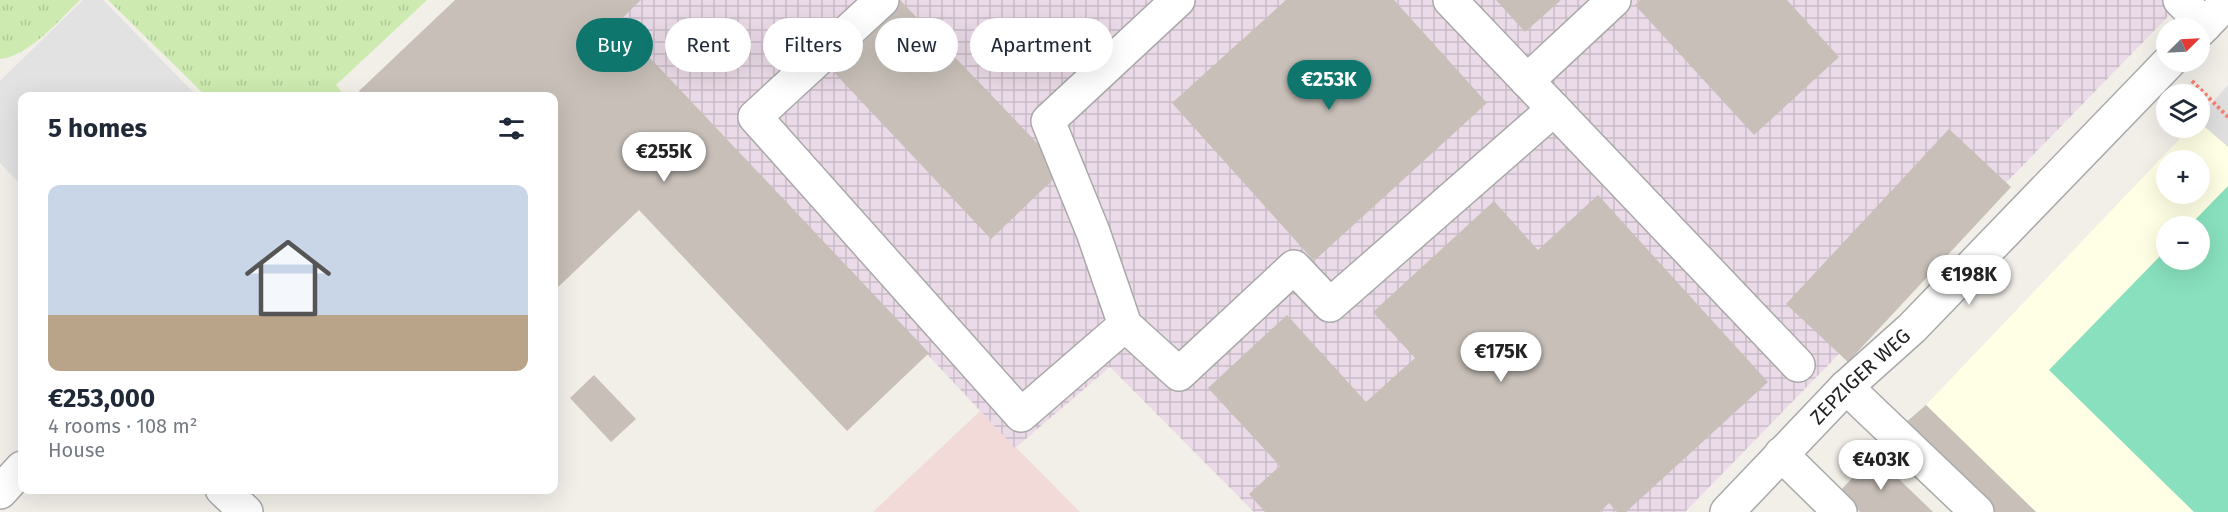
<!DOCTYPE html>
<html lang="en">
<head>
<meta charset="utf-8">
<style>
	body { margin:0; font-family:"Fira Sans",sans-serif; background:#f6f6f7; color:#1f2937; height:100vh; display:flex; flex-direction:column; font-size:22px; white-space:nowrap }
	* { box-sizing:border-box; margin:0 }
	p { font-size:20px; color:#747a83 }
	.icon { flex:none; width:33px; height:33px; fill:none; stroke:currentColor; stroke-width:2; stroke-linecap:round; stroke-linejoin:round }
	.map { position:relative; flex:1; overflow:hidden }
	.sheet { position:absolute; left:18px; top:92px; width:540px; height:402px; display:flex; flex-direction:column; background:#fff; border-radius:12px; box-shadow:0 6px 24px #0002 }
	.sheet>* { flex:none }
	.top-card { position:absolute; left:576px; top:18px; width:570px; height:54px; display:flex; gap:12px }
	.needle { width:39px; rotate:66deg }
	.buttons { position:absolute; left:2156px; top:18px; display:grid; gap:12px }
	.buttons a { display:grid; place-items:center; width:54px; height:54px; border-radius:50%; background:#fff; box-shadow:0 6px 24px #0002; font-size:30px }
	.price { position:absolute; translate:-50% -51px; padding:0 14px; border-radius:21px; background:#fff; color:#222; font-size:20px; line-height:39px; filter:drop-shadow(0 2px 3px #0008) }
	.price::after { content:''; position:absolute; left:50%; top:36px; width:18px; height:14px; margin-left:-9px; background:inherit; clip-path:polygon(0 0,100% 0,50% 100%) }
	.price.active { background:#0f766e; color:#fff }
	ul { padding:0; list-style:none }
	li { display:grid; align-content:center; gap:12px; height:318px; padding:0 30px }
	li span { display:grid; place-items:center; height:186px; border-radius:12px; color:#555 }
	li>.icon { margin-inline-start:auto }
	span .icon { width:108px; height:108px; fill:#fffc; stroke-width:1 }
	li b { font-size:26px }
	h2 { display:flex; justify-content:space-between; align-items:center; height:72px; padding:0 30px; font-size:26px }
	.pill { padding:0 21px; border-radius:27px; background:#fff; box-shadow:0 6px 24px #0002; font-size:21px; line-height:54px }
	.pill.active { background:#0f766e; color:#fff }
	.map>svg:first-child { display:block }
	.residential { fill:#e0dfdf }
	.commercial { fill:#f2dad9 }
	.industrial { fill:url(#industrial-grid) }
	.education { fill:#ffffe5; fill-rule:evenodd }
	.grass { fill:url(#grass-tufts) }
	.pitch { fill:#88e0be }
	.parking { fill:#e2e2e2 }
	.building { fill:#c7bfb8 }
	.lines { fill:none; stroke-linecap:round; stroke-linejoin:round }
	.minor-casing { stroke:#a9a9a9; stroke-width:36 }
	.path { stroke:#fa8072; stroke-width:4; stroke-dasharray:3 3; stroke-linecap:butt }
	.minor { stroke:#fff; stroke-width:33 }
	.labels { text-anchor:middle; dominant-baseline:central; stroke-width:6; stroke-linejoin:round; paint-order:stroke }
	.street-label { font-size:20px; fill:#222; stroke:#fff }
</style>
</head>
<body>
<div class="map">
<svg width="2228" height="512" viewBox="0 0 2228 512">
	<defs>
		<pattern id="industrial-grid" width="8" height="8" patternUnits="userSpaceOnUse" patternTransform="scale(1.5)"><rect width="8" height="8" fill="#ebdbe8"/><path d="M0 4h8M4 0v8" fill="none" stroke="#c9bcc7"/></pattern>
		<pattern id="grass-tufts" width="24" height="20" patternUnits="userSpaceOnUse" patternTransform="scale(1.5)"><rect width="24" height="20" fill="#cdebb0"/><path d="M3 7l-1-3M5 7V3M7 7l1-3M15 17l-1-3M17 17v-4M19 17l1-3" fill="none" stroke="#b0c997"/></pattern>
	</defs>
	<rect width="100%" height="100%" fill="#f2efe9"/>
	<polygon class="residential" points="2228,85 2228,147 2199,122 2199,118"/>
	<polygon class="commercial" points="980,411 1080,512 873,512"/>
	<polygon class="industrial" points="595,0 2184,0 1685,512 1254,512 1110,367 1015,448"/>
	<path class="education" d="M 2199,122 L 2228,147 L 2228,512 L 2036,512 L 1926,405 L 2190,128 L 2199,128 ZM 2166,160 L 2199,160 L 2199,194 L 2166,194 ZM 2166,226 L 2199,226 L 2199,260 L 2166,260 Z"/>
	<g class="grass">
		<path d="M 0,0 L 80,0 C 59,20 31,55 0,59 Z"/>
		<polygon points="108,0 427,0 336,85 345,96 206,96"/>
	</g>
	<polygon class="pitch" points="2228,186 2228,512 2194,512 2049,370 2166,250 2166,260 2199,260 2199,226 2189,226"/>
	<polygon class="parking" points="83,0 103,0 197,96 22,96 22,186 0,163 0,81"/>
	<g class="building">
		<polygon points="455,0 641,0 617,23 929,353 847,431 639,210 554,291 554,96 363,96 359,91"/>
		<polygon points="900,0 1063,170 991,239 829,67"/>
		<polygon points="1286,0 1394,0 1487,103 1314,261 1172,103"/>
		<polygon points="1496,0 1561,0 1525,32"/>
		<polygon points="1640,0 1787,0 1839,57 1754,135 1635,5"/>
		<polygon points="1949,129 2011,187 1848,362 1786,304"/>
		<polygon points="1598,195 1768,382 1626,512 1617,512 1609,503 1600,512 1265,512 1249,494 1280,466 1208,388 1287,315 1366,402 1415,358 1373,312 1494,201 1538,250"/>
		<polygon points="594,375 636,419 611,442 570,398"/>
		<polygon points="1926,405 2036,512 1994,512 1904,424"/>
		<polygon points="1874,455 1933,512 1860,512 1839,492"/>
	</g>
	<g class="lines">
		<g class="minor-casing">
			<g id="minor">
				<polyline points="882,0 755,117 1021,415 1125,325"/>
				<polyline points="1178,0 1048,121 1093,232 1125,325 1179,374 1294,267 1330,305 1554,109"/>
				<polyline points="1450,0 1798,365"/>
				<polyline points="2180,0 2205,25"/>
				<polyline points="2199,31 2228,1"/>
				<polyline points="1527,81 1614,0"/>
				<polyline points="1846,387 1977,512"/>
				<polyline points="1781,454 1840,512"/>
				<polyline points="222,489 246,512"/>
				<polyline points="0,492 22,468"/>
				<path id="s1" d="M 1727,512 L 1846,387 L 1912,328 L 2169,62"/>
			</g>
		</g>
		<polyline class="path" points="2192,81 2228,117"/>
		<use href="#minor" class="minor"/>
	</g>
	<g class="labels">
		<g class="street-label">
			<text stroke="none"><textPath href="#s1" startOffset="190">ZEPZIGER WEG</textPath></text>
		</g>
	</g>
</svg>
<div class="buttons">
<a><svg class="needle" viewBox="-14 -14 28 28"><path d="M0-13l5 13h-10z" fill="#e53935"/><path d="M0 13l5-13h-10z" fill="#747a83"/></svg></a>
<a><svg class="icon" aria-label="layers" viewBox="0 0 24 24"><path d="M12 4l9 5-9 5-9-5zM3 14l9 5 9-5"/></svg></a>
<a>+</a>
<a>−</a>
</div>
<b class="price active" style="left:1329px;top:111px">€253K</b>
<b class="price" style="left:664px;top:183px">€255K</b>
<b class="price" style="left:1969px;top:306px">€198K</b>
<b class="price" style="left:1501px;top:383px">€175K</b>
<b class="price" style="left:1881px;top:491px">€403K</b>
<div class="top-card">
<a class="pill active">Buy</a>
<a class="pill">Rent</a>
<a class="pill">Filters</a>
<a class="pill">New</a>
<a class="pill">Apartment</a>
</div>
<section class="sheet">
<h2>5 homes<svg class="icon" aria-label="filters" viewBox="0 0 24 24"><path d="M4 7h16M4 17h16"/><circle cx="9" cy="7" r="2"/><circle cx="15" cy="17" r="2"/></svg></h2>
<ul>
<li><span style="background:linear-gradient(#c9d6e8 70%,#b9a48a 0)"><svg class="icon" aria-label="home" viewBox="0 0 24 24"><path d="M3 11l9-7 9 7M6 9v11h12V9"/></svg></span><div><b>€253,000</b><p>4 rooms · 108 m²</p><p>House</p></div></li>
</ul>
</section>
</div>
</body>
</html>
